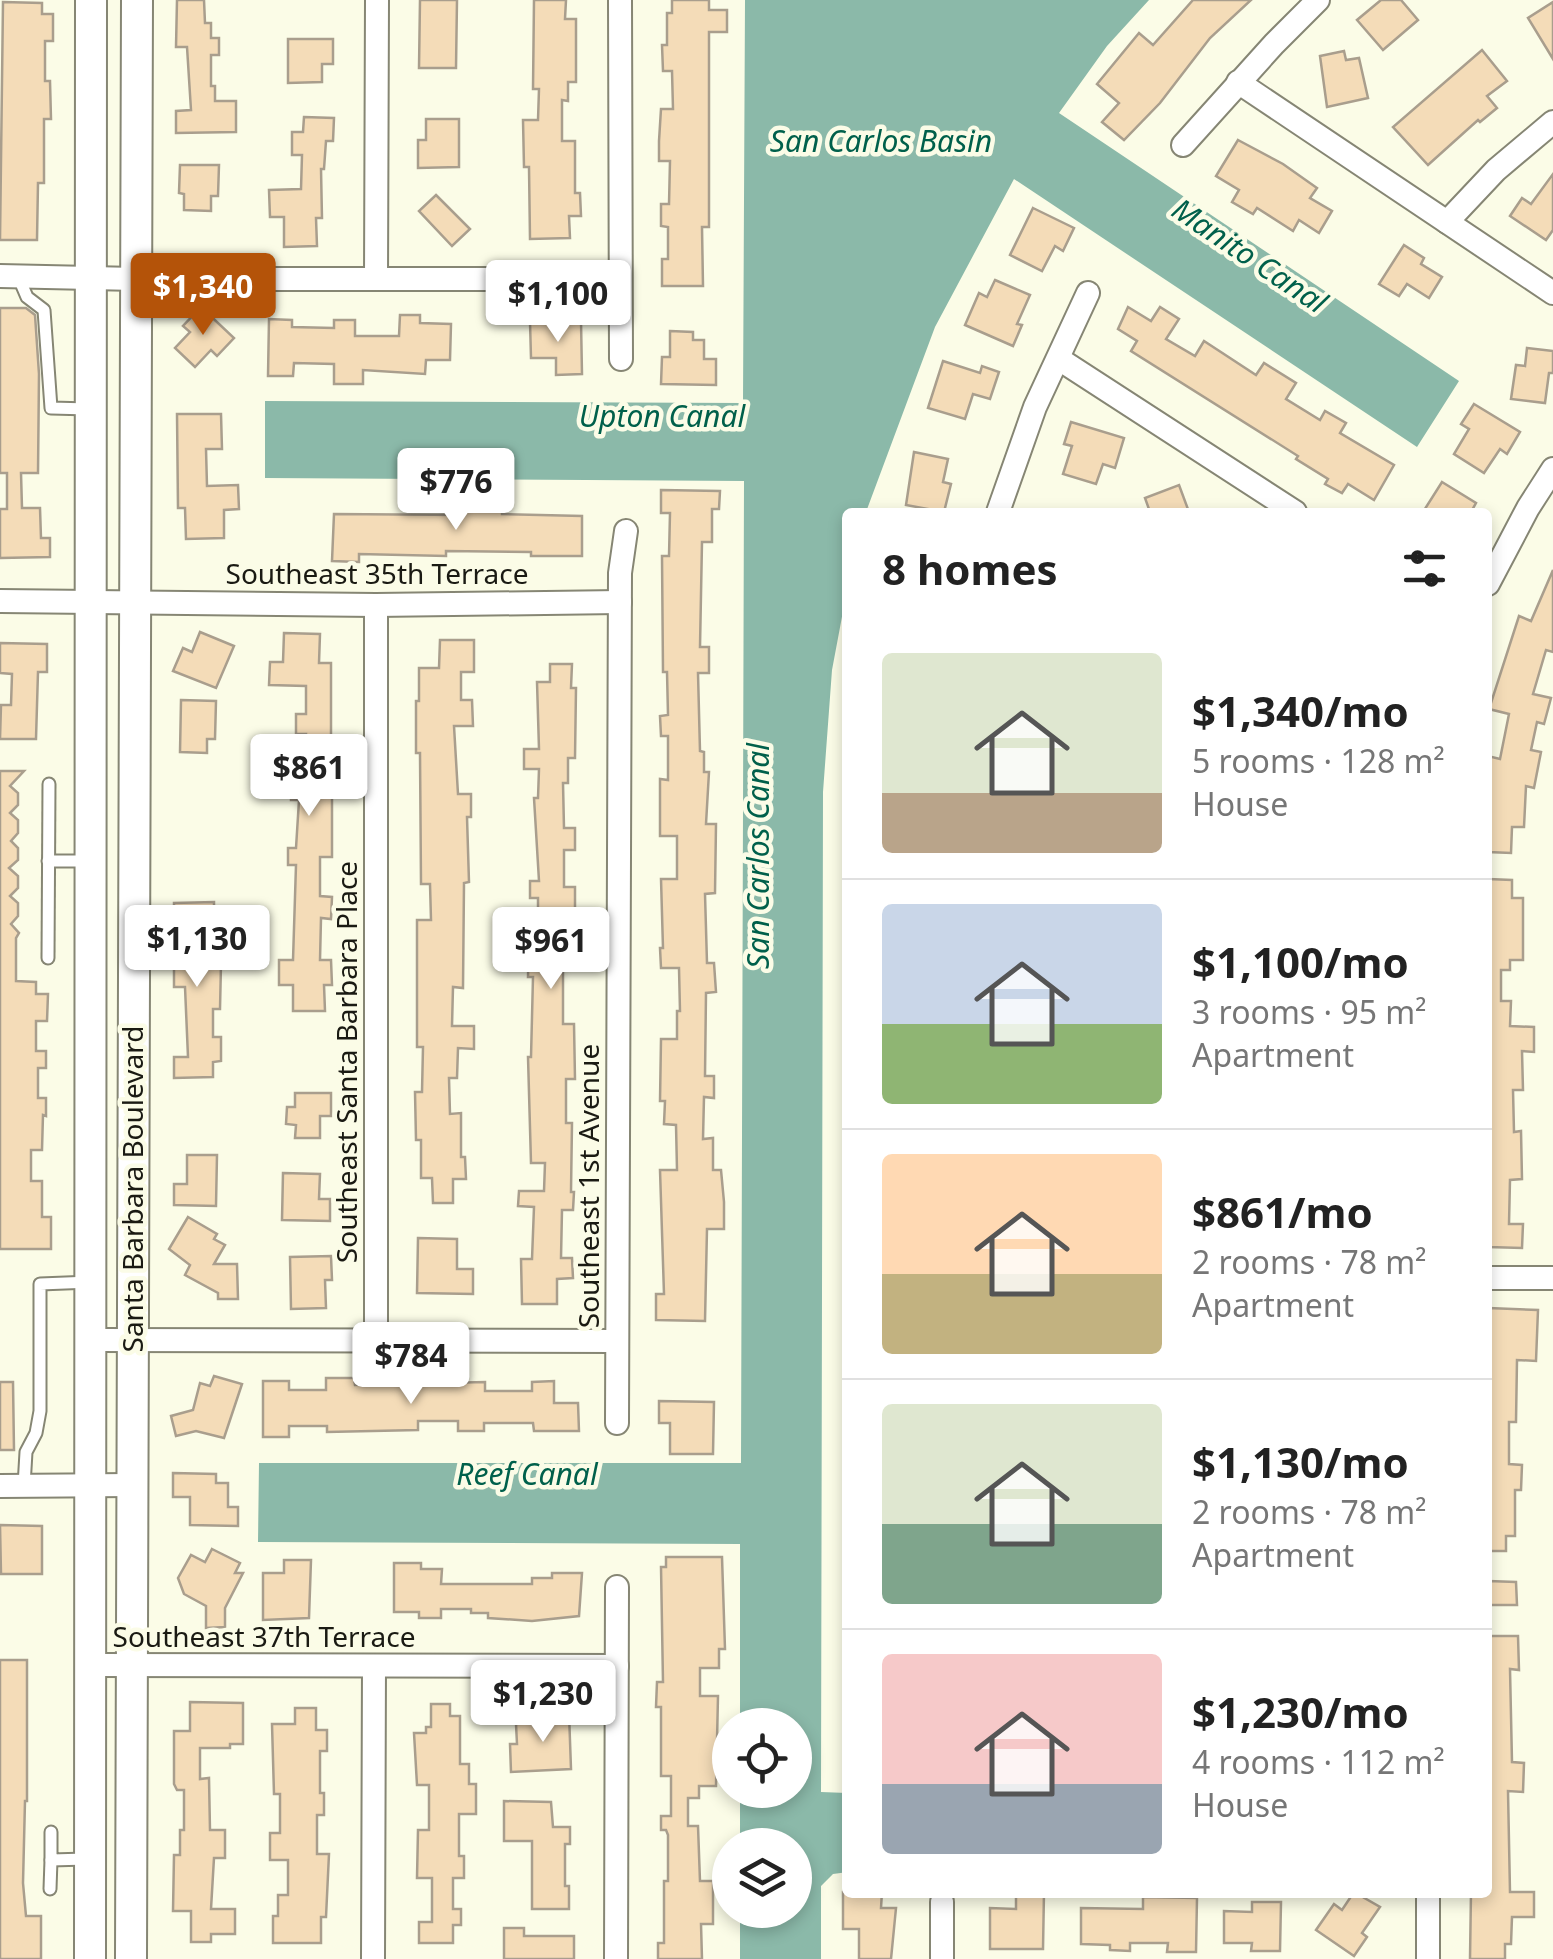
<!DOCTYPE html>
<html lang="en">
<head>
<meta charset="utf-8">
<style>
	body { margin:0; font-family:"Noto Sans",sans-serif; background:#f6f6f6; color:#222; height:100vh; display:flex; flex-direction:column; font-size:38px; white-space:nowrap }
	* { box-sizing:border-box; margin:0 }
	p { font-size:32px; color:#767676 }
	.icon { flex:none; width:55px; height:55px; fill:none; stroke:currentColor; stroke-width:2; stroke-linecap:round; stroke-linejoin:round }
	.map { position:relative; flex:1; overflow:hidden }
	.panel { position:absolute; left:842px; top:508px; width:650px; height:1390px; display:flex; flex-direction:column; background:#fff; border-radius:10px; box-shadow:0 5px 15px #0003 }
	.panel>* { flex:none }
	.buttons { position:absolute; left:712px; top:1708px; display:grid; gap:20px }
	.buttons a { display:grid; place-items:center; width:100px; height:100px; border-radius:50%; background:#fff; box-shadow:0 5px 15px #0003; font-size:50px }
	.price { position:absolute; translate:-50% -85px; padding:0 22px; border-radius:10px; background:#fff; color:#222; font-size:32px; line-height:65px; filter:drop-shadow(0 2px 5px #0008) }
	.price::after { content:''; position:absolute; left:50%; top:60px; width:30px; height:22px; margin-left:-15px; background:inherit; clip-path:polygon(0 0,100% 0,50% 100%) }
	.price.selected { background:#b45309; color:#fff }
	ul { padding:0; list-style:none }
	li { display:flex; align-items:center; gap:30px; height:250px; padding:0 40px }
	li+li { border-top:2px solid #e0e0e0 }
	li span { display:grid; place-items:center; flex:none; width:280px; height:200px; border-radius:10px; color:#555 }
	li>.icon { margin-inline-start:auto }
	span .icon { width:120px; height:120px; fill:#fffc; stroke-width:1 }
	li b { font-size:42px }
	h2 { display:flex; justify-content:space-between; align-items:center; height:120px; padding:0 40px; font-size:42px }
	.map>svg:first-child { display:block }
	.water { fill:#8bb9a9 }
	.building { fill:#f4dcb8; stroke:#a99e8d; stroke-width:2.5 }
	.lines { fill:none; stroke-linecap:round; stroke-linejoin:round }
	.service-casing { stroke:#868674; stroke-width:15 }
	.minor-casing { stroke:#868674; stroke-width:26 }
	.secondary-casing { stroke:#868674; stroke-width:34 }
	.service { stroke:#fff; stroke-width:11 }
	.minor { stroke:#fff; stroke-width:22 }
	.secondary { stroke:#fff; stroke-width:30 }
	.labels { text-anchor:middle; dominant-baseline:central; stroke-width:9; stroke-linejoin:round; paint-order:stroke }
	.street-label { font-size:28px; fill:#1a1a13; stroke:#fbfce7 }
	.water-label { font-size:30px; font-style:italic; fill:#00604b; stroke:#fbfce7 }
</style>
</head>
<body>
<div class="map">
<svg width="1553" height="1959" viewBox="0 0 1553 1959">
	<rect width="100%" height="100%" fill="#fbfce7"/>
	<polygon class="water" points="745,0 1149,0 1107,46 1059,113 1459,381 1417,447 1014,179 935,327 866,512 848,512 847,590 832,670 823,792 821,1792 847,1793 848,1872 833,1874 821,1886 821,1959 740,1959 740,1910 795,1910 795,1845 740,1845 740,1790 795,1790 795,1725 740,1725 740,1544 258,1542 259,1463 741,1463 744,481 265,478 265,401 743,403"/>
	<g class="building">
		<polygon points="177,0 204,0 205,23 211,23 211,38 219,38 219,55 211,55 211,86 215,86 215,101 236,101 236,132 176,133 176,111 191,110 187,47 176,47"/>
		<polygon points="420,0 457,0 456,68 419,68"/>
		<polygon points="534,0 566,0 565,19 576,19 576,82 568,82 568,101 562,100 562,141 575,141 575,193 580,193 581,216 569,216 570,238 530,239 529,167 524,167 523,120 538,120 539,89 533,89"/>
		<polygon points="672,0 709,0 709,10 727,10 727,32 709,32 709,227 702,227 703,286 662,286 662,259 668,259 668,227 661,226 661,204 669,204 670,161 659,161 659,141 661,109 673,109 672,71 663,71 662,45 667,45 667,13 672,13"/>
		<polygon points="1193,0 1251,0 1210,38 1160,103 1124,140 1102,122 1119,103 1097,84 1139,33 1153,45"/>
		<polygon points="1381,0 1401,0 1418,20 1383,50 1357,20"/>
		<polygon points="3,2 42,3 42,14 53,14 53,41 45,41 45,81 50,81 51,119 44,119 44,183 38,183 37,240 0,240"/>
		<polygon points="1553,2 1553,59 1528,18"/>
		<polygon points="288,39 333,39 333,64 322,64 322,82 288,83"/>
		<polygon points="1482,50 1507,81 1487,96 1497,108 1480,122 1478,120 1428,165 1393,127"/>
		<polygon points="1344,51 1346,60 1359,58 1368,98 1327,107 1320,56"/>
		<polygon points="304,117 334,118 333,141 326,141 324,169 321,169 322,218 316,218 317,246 284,247 284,217 270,217 269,190 301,189 302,155 292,155 292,132 303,132"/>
		<polygon points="426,119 459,119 459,167 418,168 418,140 426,140"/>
		<polygon points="1238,140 1283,164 1317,188 1310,198 1332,211 1319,233 1299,220 1293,231 1257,208 1253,214 1232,202 1239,190 1216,176"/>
		<polygon points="180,165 219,165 218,196 211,196 211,211 184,210 184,194 179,193"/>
		<polygon points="1553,174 1553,230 1546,240 1510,216 1522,198 1531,204"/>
		<polygon points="436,195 470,229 452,246 419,211"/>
		<polygon points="1033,208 1074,228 1063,251 1055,246 1042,271 1010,255"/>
		<polygon points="1404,245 1424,258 1421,264 1442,277 1429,298 1407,284 1399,296 1379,284"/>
		<polygon points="995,280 1030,295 1017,324 1022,325 1013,346 965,325 979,293 987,297"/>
		<polygon points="201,307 234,338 217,356 211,350 195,367 175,348 190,332 183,326"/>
		<polygon points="1128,307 1151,321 1160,307 1179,319 1166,339 1195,356 1204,341 1256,375 1264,363 1296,383 1286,399 1320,420 1325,411 1346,423 1340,433 1394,465 1374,500 1348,484 1342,493 1325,484 1328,479 1296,459 1298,456 1131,351 1137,341 1118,329"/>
		<polygon points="0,308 26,308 35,315 39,374 38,473 21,473 22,508 40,508 41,538 50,538 50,557 0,558 0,509 7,509 7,473 0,473"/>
		<polygon points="400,315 420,315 420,323 451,324 450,360 426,360 425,374 363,370 363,384 334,384 334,364 294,363 293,376 268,376 269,319 292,320 292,327 334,328 334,320 355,320 355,336 399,336"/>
		<polygon points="581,321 582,374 556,375 556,358 531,358 530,322"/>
		<polygon points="670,331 693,332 693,340 704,340 704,359 716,359 716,385 661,384 662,357 670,357"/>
		<polygon points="1527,348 1553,351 1553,373 1549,373 1545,403 1511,399 1516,365 1525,366"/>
		<polygon points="943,361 980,373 982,366 999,372 990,399 973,394 965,419 928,408"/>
		<polygon points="1474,404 1520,432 1507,454 1500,449 1484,473 1454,454 1469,429 1461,424"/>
		<polygon points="177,414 221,414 222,449 206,449 207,486 238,485 239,509 224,510 224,538 186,539 185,508 178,508"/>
		<polygon points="1071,422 1124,438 1115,468 1103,464 1096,484 1063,474 1072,446 1064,444"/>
		<polygon points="914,452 948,459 943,482 951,484 944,512 906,505"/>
		<polygon points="1442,482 1476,503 1471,512 1423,512"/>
		<polygon points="1179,485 1189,512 1150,512 1145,498"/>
		<polygon points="661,490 720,491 719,509 712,509 712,542 702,542 700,647 709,647 709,673 698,673 700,751 704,752 704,772 709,772 706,824 716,824 715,893 705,894 707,963 714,963 716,992 706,993 705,1076 714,1076 714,1098 704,1097 703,1139 713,1138 713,1170 721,1170 724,1202 724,1229 707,1229 705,1321 656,1320 656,1294 664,1294 660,1170 677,1170 676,1125 664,1124 665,1101 660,1101 661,1039 677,1039 677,1011 680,1011 679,968 661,968 660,948 663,948 661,879 677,879 677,836 660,836 660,779 668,780 668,736 661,736 660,716 668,715 667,672 663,672 662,556 669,556 670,513 661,513"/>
		<polygon points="484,495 502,495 502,514 582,516 582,556 531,556 531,552 446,551 446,556 359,554 359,562 332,561 334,514 464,515 464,506 484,506"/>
		<polygon points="1553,570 1553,652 1546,650 1533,694 1551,698 1544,724 1537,722 1531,750 1541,752 1534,788 1526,786 1524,827 1512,827 1511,853 1488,852 1488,756 1500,759 1509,714 1489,709 1519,616 1531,621"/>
		<polygon points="200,632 234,646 216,688 173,671 183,648 192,652"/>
		<polygon points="284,633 320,634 319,663 331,663 331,752 327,752 327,788 332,788 332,857 320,857 320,896 332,897 331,919 321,918 320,960 331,960 332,985 324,985 325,1011 293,1011 293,985 279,985 279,960 293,960 296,865 288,865 288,848 296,848 299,800 291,800 291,782 298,782 298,766 305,766 306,734 296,734 296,714 306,714 306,686 269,685 270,662 283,662"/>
		<polygon points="440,640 474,640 474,672 461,672 461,700 472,700 473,726 454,726 458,794 471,794 471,817 467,817 469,882 464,883 463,988 453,987 452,1026 474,1026 474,1049 458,1048 457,1078 449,1078 450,1114 461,1113 461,1157 465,1157 466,1179 453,1179 453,1203 433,1203 432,1178 421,1178 421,1140 416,1140 415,1092 422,1092 423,1047 417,1047 417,920 431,920 430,884 421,884 420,753 416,753 416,701 419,701 419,668 439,668"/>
		<polygon points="0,643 47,644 47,672 38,672 36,739 0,739 1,705 11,705 12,674 0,673"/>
		<polygon points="550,664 572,664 571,688 576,688 575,758 568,758 568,783 563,783 564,828 575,828 575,850 564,850 564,887 575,887 575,953 563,952 563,1024 574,1024 575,1079 566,1079 566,1123 572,1123 571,1192 574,1192 573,1210 562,1210 561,1258 572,1258 573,1278 557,1279 557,1304 522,1304 521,1259 532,1259 534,1207 518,1206 519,1191 544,1191 545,1163 531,1163 528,1057 531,1057 533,977 528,977 529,930 538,931 538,898 530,898 530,881 539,881 534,798 538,798 539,769 524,769 524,749 539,749 537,682 550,682"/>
		<polygon points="181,700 216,701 215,739 207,739 207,753 180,752"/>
		<polygon points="0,771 24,771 10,786 18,793 18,805 10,813 18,820 18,833 11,841 18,848 18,860 9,868 18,876 18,888 10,896 18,903 18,916 11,924 19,933 16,938 16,981 36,982 36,994 48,994 47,1021 36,1021 36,1051 46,1051 46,1068 38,1068 38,1098 46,1098 46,1116 43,1115 42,1150 31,1150 31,1181 42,1181 42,1217 51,1217 51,1249 0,1249"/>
		<polygon points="1488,879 1512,880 1512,898 1523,898 1523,960 1510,960 1510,970 1501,970 1501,1001 1511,1001 1510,1026 1534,1027 1534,1052 1522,1051 1523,1090 1513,1090 1514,1132 1521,1131 1522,1179 1510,1180 1509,1224 1523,1224 1522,1248 1488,1247"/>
		<polygon points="214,902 214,928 198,928 198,963 221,964 220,1009 213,1009 213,1037 221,1037 221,1061 213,1062 213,1077 174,1078 174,1057 188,1057 185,987 174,987 174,903"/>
		<polygon points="295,1093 331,1093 331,1116 320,1116 320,1138 295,1138 296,1125 286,1124 287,1107 295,1107"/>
		<polygon points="187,1155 217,1155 216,1206 174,1205 174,1184 187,1184"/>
		<polygon points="283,1173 320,1174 319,1199 330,1199 330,1221 282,1220"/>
		<polygon points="188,1217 217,1234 214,1239 225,1245 214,1264 237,1264 238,1299 218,1299 218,1293 185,1275 190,1265 169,1249"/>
		<polygon points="418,1238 457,1239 457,1269 473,1269 473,1294 417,1293"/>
		<polygon points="331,1256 332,1280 325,1280 326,1308 291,1309 290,1257"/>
		<polygon points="1488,1308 1538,1310 1536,1361 1517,1360 1516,1422 1509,1422 1509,1464 1522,1465 1521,1490 1515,1490 1515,1536 1506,1536 1506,1551 1488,1551"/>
		<polygon points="214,1376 242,1384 224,1438 196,1431 176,1436 171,1416 193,1410 200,1383 210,1386"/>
		<polygon points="326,1378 354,1378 355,1385 485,1382 485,1391 532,1391 532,1382 554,1381 554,1403 578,1403 579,1431 534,1431 533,1423 484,1423 484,1431 458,1431 458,1421 418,1421 418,1430 327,1432 327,1426 289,1426 289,1437 263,1437 263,1381 289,1381 289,1390 326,1390"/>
		<polygon points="0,1382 13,1382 14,1450 0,1450"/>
		<polygon points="659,1401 714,1402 713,1454 670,1454 670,1423 659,1423"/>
		<polygon points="173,1473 216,1474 216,1483 228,1483 228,1507 238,1507 238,1526 190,1525 190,1497 173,1497"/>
		<polygon points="0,1525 42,1526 42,1574 1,1574"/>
		<polygon points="212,1549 240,1563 235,1573 243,1573 225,1608 225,1627 206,1628 206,1606 184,1594 178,1578 191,1555 205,1562"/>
		<polygon points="666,1557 722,1557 725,1649 719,1649 719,1668 700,1668 700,1696 718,1696 716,1786 699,1786 699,1798 688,1798 688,1826 698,1826 700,1881 713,1881 713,1924 701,1924 702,1959 658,1959 658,1943 664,1943 664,1881 668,1881 668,1835 666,1830 661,1830 661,1816 671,1816 671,1776 661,1776 661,1707 656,1707 657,1682 663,1682 661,1567 666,1567"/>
		<polygon points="284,1560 311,1560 309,1618 263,1620 263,1573 284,1573"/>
		<polygon points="394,1563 421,1563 421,1569 442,1569 441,1584 532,1584 532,1578 552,1578 552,1573 582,1573 579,1616 532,1621 488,1618 488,1613 471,1613 471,1609 441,1609 441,1618 419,1618 419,1612 394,1612"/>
		<polygon points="1488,1581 1516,1582 1517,1605 1488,1605"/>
		<polygon points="1488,1636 1518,1636 1519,1670 1510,1669 1512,1762 1524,1763 1523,1792 1508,1791 1510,1892 1534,1892 1534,1917 1512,1917 1511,1944 1505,1944 1505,1959 1470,1959 1471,1892 1488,1892"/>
		<polygon points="0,1660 27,1660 27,1801 25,1801 23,1883 26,1916 41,1916 41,1959 0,1959"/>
		<polygon points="190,1702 243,1703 243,1744 230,1744 230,1748 200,1748 200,1779 209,1778 210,1830 225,1830 225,1858 214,1858 211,1909 235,1909 235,1934 211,1934 211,1942 191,1942 191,1911 173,1911 174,1855 180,1855 180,1830 184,1830 184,1790 177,1790 174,1784 174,1731 190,1731"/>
		<polygon points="431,1704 450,1704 450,1716 460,1716 460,1764 469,1764 469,1784 476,1784 476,1814 459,1814 459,1856 464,1856 464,1878 453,1878 453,1909 461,1909 461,1925 453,1925 453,1943 419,1943 419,1922 432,1922 432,1878 417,1878 418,1830 429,1830 429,1785 417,1785 414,1733 426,1733 426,1727 431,1727"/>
		<polygon points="295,1708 316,1708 316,1730 327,1730 327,1751 320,1751 320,1793 324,1793 324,1815 317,1815 317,1854 329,1854 326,1917 321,1917 321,1943 273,1943 273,1916 278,1916 278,1895 288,1895 288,1860 270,1860 270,1833 280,1833 280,1794 274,1794 272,1724 295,1724"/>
		<polygon points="569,1713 571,1769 511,1772 510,1744 517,1744 516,1724 547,1722 547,1714"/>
		<polygon points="504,1801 551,1802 553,1827 570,1827 570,1844 565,1844 565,1886 569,1886 569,1909 532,1909 532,1841 504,1841"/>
		<polygon points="843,1892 882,1892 881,1908 896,1908 891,1959 859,1959 859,1929 843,1929"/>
		<polygon points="1016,1892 1044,1892 1043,1949 990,1949 990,1908 1016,1909"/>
		<polygon points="1354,1892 1380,1907 1362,1933 1367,1937 1354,1956 1316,1930 1334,1904 1342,1910"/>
		<polygon points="1143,1897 1197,1898 1196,1952 1167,1952 1168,1943 1130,1943 1130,1951 1110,1950 1110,1945 1081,1944 1081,1908 1143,1909"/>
		<polygon points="1252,1902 1281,1902 1280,1951 1251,1951 1252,1943 1224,1943 1224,1911 1252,1912"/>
		<polygon points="504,1928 524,1928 524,1936 574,1936 574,1959 504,1959"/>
	</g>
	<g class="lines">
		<g class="service-casing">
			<g id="service">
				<polyline points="18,276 27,297 44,310 51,408 89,409"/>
				<polyline points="48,861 88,861"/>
				<polyline points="48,958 49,784"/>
				<polyline points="24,1486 26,1452 36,1433 40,1411 40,1284 91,1282"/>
				<polyline points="51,1832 51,1860 86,1859"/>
				<polyline points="50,1889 51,1860"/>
			</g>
		</g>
		<g class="minor-casing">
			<g id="minor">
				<polyline points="620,0 621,359"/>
				<polyline points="1238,82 1553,293"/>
				<polyline points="1183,145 1274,44 1318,0"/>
				<polyline points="1447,222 1496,170 1553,122"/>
				<polyline points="0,276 136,279 620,279"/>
				<polyline points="376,278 377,0"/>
				<polyline points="1059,359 1295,512"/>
				<polyline points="998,512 1035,407 1088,293"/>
				<polyline points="1488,584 1528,508 1553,469"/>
				<polyline points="0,601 376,605 620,602"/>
				<polyline points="1488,1278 1553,1278"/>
				<polyline points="91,1340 617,1341"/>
				<polyline points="376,1340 376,605"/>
				<polyline points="617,1423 620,573 626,531"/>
				<polyline points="0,1486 132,1485"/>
				<polyline points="90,1665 617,1666"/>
				<polyline points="942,1902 942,1959"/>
				<polyline points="373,1959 374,1666"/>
				<polyline points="616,1959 617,1587"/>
				<polyline points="1428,1959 1428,1892"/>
			</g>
		</g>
		<g class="secondary-casing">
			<g id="secondary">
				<polyline points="90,1959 91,0"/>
				<polyline points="131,1959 137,0"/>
			</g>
		</g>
		<use href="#service" class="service"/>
		<use href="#minor" class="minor"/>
		<use href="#secondary" class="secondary"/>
	</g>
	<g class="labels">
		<g class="street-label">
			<text x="377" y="573">Southeast 35th Terrace</text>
			<text transform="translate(346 1062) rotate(-90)">Southeast Santa Barbara Place</text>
			<text transform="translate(588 1186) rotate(-90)">Southeast 1st Avenue</text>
			<text transform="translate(132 1189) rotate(-90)">Santa Barbara Boulevard</text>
			<text x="264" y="1636">Southeast 37th Terrace</text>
		</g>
		<g class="water-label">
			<text x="881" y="140">San Carlos Basin</text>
			<text transform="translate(1250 255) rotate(34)">Manito Canal</text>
			<text x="662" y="415">Upton Canal</text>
			<text transform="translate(757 856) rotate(-90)">San Carlos Canal</text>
			<text x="527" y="1473">Reef Canal</text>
		</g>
	</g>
</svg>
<div class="buttons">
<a><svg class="icon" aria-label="locate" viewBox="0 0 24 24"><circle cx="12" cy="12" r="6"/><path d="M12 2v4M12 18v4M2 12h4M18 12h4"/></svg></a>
<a><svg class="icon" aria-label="layers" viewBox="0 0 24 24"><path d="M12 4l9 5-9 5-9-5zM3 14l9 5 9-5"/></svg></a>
</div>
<b class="price selected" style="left:203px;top:338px">$1,340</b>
<b class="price" style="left:558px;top:345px">$1,100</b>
<b class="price" style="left:456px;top:533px">$776</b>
<b class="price" style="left:309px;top:819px">$861</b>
<b class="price" style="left:197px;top:990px">$1,130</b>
<b class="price" style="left:551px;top:992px">$961</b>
<b class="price" style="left:411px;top:1407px">$784</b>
<b class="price" style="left:543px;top:1745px">$1,230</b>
<section class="panel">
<h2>8 homes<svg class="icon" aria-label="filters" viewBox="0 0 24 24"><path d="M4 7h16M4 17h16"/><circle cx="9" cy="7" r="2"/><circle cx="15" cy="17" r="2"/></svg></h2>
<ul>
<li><span style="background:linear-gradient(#dfe7d0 70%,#b9a48a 0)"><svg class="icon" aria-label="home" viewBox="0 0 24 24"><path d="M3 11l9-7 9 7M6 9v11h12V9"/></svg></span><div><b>$1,340/mo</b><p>5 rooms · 128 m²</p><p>House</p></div></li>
<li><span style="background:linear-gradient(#c9d6e8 60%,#8fb573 0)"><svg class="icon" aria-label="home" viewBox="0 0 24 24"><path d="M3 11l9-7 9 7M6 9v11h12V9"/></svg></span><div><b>$1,100/mo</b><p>3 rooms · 95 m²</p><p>Apartment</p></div></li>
<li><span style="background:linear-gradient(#ffd9b3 60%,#c2b280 0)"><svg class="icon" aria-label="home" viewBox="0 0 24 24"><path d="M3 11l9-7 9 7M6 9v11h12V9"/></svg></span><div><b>$861/mo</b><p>2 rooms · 78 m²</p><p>Apartment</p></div></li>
<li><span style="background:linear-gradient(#dfe7d0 60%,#7fa58c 0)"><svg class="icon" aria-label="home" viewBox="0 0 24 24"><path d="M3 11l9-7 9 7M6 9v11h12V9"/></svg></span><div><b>$1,130/mo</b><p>2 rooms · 78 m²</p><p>Apartment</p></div></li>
<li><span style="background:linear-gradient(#f6c9c9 65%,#9aa5b1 0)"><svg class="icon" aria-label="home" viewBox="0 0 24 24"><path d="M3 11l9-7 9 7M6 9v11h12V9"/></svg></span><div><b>$1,230/mo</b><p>4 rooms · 112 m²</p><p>House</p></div></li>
</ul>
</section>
</div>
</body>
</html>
